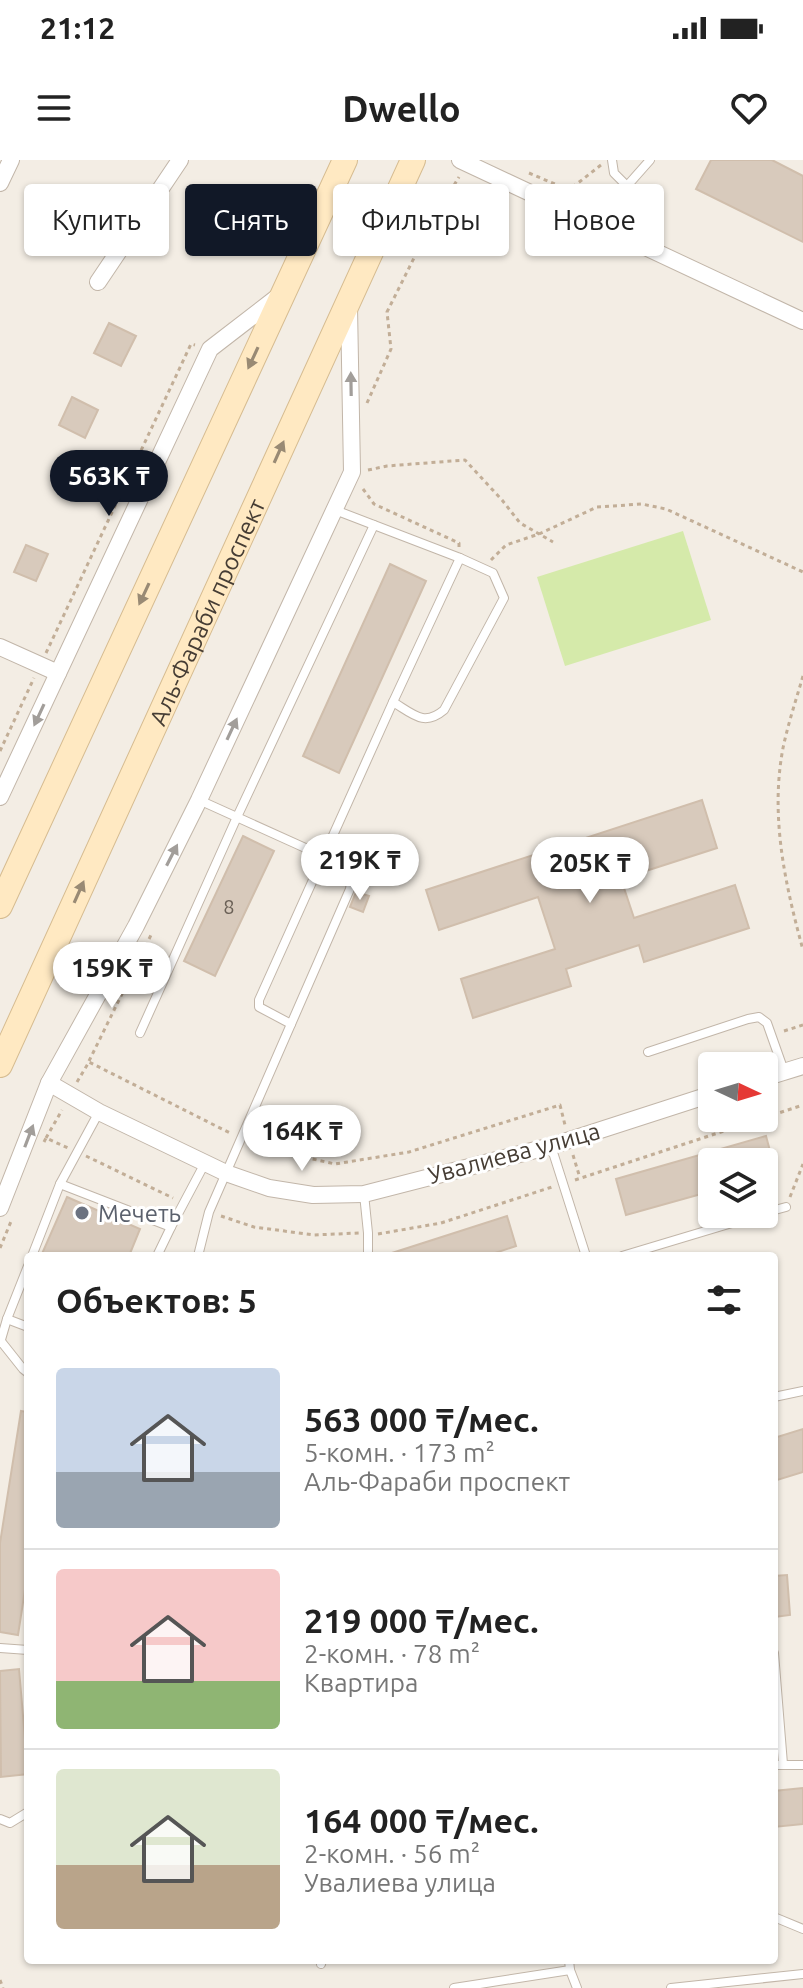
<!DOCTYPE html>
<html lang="ru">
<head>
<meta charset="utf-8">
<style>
	body { margin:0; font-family:Ubuntu,sans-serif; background:#f6f6f6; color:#222; height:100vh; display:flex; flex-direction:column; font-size:30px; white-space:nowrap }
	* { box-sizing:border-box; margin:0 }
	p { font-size:26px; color:#767676 }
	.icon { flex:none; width:44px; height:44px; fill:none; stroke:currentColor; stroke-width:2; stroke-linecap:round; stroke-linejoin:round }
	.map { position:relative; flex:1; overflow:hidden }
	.drawer { position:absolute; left:24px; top:1092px; width:754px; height:712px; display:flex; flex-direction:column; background:#fff; border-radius:8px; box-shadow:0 2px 6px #0004 }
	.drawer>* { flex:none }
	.banner { position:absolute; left:24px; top:24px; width:756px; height:72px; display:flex; gap:16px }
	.needle { width:52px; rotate:94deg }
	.fabs { position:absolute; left:698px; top:892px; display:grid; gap:16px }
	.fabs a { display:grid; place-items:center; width:80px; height:80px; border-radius:8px; background:#fff; box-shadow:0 2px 6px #0004; font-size:40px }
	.price { position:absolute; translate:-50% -68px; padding:0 18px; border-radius:28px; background:#fff; color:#222; font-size:26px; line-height:52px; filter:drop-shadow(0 2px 4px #0008) }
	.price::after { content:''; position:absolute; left:50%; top:48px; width:24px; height:18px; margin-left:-12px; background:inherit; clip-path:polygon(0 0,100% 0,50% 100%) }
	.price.active { background:#111827; color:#fff }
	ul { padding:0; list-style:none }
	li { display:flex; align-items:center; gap:24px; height:200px; padding:0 32px }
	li+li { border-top:2px solid #e0e0e0 }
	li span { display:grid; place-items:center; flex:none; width:224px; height:160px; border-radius:8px; color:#555 }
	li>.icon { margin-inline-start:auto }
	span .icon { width:96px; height:96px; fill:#fffc; stroke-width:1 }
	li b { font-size:34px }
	h2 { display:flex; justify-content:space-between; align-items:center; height:96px; padding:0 32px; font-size:34px }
	.tag { padding:0 28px; border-radius:8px; background:#fff; box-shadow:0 2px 6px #0004; font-size:28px; line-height:72px }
	.tag.active { background:#111827; color:#fff }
	.status { display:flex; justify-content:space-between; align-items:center; height:56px; padding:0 40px; background:#fff; direction:ltr }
	.status svg { height:22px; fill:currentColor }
	header { display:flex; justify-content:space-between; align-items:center; height:104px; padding:0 32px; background:#fff; font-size:36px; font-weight:700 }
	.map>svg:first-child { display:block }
	.green { fill:#d5eaaa }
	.building { fill:#d8cabc; stroke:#d0beac; stroke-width:2 }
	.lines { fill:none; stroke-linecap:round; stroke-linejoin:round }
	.lane-casing { stroke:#c2b6a9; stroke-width:10 }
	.street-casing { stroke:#c2b6a9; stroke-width:18 }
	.secondary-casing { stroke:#d6bc91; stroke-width:26 }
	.path { stroke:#c2ae97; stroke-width:3; stroke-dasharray:4 4; stroke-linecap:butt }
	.lane { stroke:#fff; stroke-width:8 }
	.street { stroke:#fff; stroke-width:16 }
	.secondary { stroke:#ffe9c2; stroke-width:24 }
	.oneway { fill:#998a74 }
	.oneway2 { fill:#a29e9a }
	.worship-dot { fill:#6b7280; stroke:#fff; stroke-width:3 }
	.labels { text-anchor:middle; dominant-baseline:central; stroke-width:6; stroke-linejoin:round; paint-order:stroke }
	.number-label { font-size:20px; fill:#6a6056 }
	.street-label { font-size:24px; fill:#463d34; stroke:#fff }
	.worship-label { font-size:24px; fill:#5b616d; stroke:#fff; text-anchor:start }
</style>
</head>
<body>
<div class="status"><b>21:12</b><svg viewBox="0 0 49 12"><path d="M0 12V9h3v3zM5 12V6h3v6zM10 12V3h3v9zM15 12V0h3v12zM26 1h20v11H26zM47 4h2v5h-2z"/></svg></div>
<header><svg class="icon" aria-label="menu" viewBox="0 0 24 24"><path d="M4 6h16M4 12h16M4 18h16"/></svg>Dwello<svg class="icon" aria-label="heart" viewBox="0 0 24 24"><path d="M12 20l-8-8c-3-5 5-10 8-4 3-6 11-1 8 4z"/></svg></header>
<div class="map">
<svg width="803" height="1828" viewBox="0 0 803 1828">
	<rect width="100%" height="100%" fill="#f3ede4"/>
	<polygon class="green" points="683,371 711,460 565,506 537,417"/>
	<g class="building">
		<polygon points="711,0 772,0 803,16 803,82 696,29"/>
		<polygon points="109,163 136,176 121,206 94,193"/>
		<polygon points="72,237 98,250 85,278 59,265"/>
		<polygon points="26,385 48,394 36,421 14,412"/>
		<polygon points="390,404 426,421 339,613 303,596"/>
		<polygon points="702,640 717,688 621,719 634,758 735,725 749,768 644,802 639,785 566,809 571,826 473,858 461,819 555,789 538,737 439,770 426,730"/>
		<polygon points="243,676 274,691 215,816 184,801"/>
		<polygon points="356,732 369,736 363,752 350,747"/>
		<polygon points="766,976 773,1002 712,1002 712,1031 626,1055 616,1019"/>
		<polygon points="67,1037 140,1069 129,1096 41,1096"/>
		<polygon points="507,1056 516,1086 486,1096 393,1096 392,1093"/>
		<polygon points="21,1251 28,1252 28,1410 18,1475 0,1472 0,1383"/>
		<polygon points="803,1269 803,1312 774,1321 774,1278"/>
		<polygon points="787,1415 790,1455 774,1457 774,1416"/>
		<polygon points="19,1509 28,1614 1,1617 0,1511"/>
		<polygon points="803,1628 803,1664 774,1667 774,1631"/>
	</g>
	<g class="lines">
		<g class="lane-casing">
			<g id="lane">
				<polyline points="612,0 614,13 627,26"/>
				<polyline points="600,66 627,26 650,0"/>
				<path d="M 335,350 L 460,398 L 493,413 L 504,438 L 444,550 C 424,567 413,554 393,542"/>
				<polyline points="291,864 259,847 259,840 393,542 460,398"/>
				<polyline points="140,873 237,657 374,365"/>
				<polyline points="648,892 748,859 759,857 767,863 784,911"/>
				<polyline points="551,986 586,1096"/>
				<polyline points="60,1024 171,1067 205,1003"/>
				<polyline points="364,1034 368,1073 368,1096"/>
				<polyline points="764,1053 786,1047"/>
				<polyline points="32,1096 60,1024 99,952"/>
				<polyline points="157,1096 171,1067"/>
				<polyline points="198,1096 209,1052 350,729 352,716 344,708 323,696 199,640"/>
				<polyline points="622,1096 762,1054"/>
				<polyline points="7,1159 28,1167"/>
				<polyline points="0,1180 23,1209 28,1213"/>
				<polyline points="0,1183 7,1159 28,1106"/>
				<polyline points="774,1237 803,1231"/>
				<polyline points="0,1488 28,1490"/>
				<polyline points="774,1493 783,1604"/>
				<polyline points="774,1605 803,1605"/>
				<polyline points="0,1659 10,1663 28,1652"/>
				<polyline points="774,1757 803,1769"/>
				<polyline points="321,1804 322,1800"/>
				<polyline points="570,1810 577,1828"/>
				<polyline points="454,1828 570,1810 569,1800"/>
				<polyline points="671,1828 803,1814"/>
			</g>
		</g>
		<g class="street-casing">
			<g id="street">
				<polyline points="460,0 803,161"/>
				<polyline points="0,23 11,0"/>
				<polyline points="98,122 180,0"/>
				<polyline points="0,487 58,513"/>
				<polyline points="0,637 210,189 280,135"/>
				<polyline points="764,918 803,906"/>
				<polyline points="49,923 99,952 226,1013 269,1028 313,1035 364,1034 551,986 712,934"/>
				<polyline points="0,1048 49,923 136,766 199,640 352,312 349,147"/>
			</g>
		</g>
		<g class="secondary-casing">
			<g id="secondary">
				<polyline points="0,746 345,0"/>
				<path id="s1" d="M 0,905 L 413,0"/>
			</g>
		</g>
		<g class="path">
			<polyline points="529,13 569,30 601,5"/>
			<polyline points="367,243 391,189 387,152 432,62 459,17"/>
			<polyline points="368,310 387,306 465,300 502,340 520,363 553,382"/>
			<polyline points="363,329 374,344 459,383 459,387"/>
			<polyline points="491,400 506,385 539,374 597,347 642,344 666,349 803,412"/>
			<polyline points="46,493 191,184 195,185"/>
			<path d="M 803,516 C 796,540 788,564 783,588 C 770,656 785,724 803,790"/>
			<polyline points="0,591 34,518"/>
			<polyline points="784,871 803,865"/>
			<polyline points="89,901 151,775"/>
			<polyline points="77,922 89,902 230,973"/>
			<polyline points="46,978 62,950"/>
			<polyline points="44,982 46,978 68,988"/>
			<polyline points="251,982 290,994 335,1004 409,992 560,945 565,965"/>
			<polyline points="573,995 580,1018"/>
			<polyline points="86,996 173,1038"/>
			<polyline points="575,1020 803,945"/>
			<polyline points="790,1037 803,1004"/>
			<polyline points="221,1056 254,1067 314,1075 359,1073"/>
			<polyline points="378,1074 441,1063 552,1027"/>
			<polyline points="0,1088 12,1059"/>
			<polyline points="0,1820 3,1828"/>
		</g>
		<use href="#lane" class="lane"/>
		<use href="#street" class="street"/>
		<use href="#secondary" class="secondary"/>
	</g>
	<defs><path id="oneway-solid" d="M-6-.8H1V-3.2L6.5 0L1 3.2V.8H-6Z" transform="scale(2)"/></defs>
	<g class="oneway">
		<use href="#oneway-solid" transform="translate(253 198) rotate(115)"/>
		<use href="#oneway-solid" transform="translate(279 292) rotate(-66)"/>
		<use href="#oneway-solid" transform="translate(144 434) rotate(115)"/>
		<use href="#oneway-solid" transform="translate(79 732) rotate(-66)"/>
	</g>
	<g class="oneway2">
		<use href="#oneway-solid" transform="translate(351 224) rotate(-91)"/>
		<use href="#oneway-solid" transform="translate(39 555) rotate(115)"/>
		<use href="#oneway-solid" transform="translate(232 569) rotate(-65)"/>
		<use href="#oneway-solid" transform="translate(172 695) rotate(-63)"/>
		<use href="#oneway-solid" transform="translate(29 976) rotate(-69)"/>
	</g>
	<circle class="worship-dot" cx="82" cy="1053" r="8"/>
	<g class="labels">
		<g class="number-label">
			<text x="229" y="746">8</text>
		</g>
		<g class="street-label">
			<text stroke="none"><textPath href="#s1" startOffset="498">Аль-Фараби проспект</textPath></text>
			<text transform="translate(514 993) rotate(-15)">Увалиева улица</text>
		</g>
		<g class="worship-label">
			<text x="98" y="1053">Мечеть</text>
		</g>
	</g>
</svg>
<div class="fabs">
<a><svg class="needle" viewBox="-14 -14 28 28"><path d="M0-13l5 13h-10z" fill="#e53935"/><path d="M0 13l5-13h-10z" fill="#767676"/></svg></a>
<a><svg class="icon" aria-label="layers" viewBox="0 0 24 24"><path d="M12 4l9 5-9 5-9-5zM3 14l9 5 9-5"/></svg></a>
</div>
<b class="price active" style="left:109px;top:358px">563K ₸</b>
<b class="price" style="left:360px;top:742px">219K ₸</b>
<b class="price" style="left:590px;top:745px">205K ₸</b>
<b class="price" style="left:112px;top:850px">159K ₸</b>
<b class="price" style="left:302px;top:1013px">164K ₸</b>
<div class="banner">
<a class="tag">Купить</a>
<a class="tag active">Снять</a>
<a class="tag">Фильтры</a>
<a class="tag">Новое</a>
</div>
<section class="drawer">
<h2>Объектов: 5<svg class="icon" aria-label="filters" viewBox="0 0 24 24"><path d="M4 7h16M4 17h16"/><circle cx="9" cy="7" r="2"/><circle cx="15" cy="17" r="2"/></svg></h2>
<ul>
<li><span style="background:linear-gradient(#c9d6e8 65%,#9aa5b1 0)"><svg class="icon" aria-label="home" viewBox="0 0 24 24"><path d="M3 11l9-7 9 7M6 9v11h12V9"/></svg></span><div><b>563 000 ₸/мес.</b><p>5-комн. · 173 m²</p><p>Аль-Фараби проспект</p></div></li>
<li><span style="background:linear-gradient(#f6c9c9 70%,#8fb573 0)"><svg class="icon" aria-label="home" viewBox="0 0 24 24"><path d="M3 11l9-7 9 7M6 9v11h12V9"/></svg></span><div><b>219 000 ₸/мес.</b><p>2-комн. · 78 m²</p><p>Квартира</p></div></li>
<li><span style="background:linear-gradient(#dfe7d0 60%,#b9a48a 0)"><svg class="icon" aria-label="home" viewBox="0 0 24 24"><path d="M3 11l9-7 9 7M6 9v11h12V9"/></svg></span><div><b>164 000 ₸/мес.</b><p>2-комн. · 56 m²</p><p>Увалиева улица</p></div></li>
</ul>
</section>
</div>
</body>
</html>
